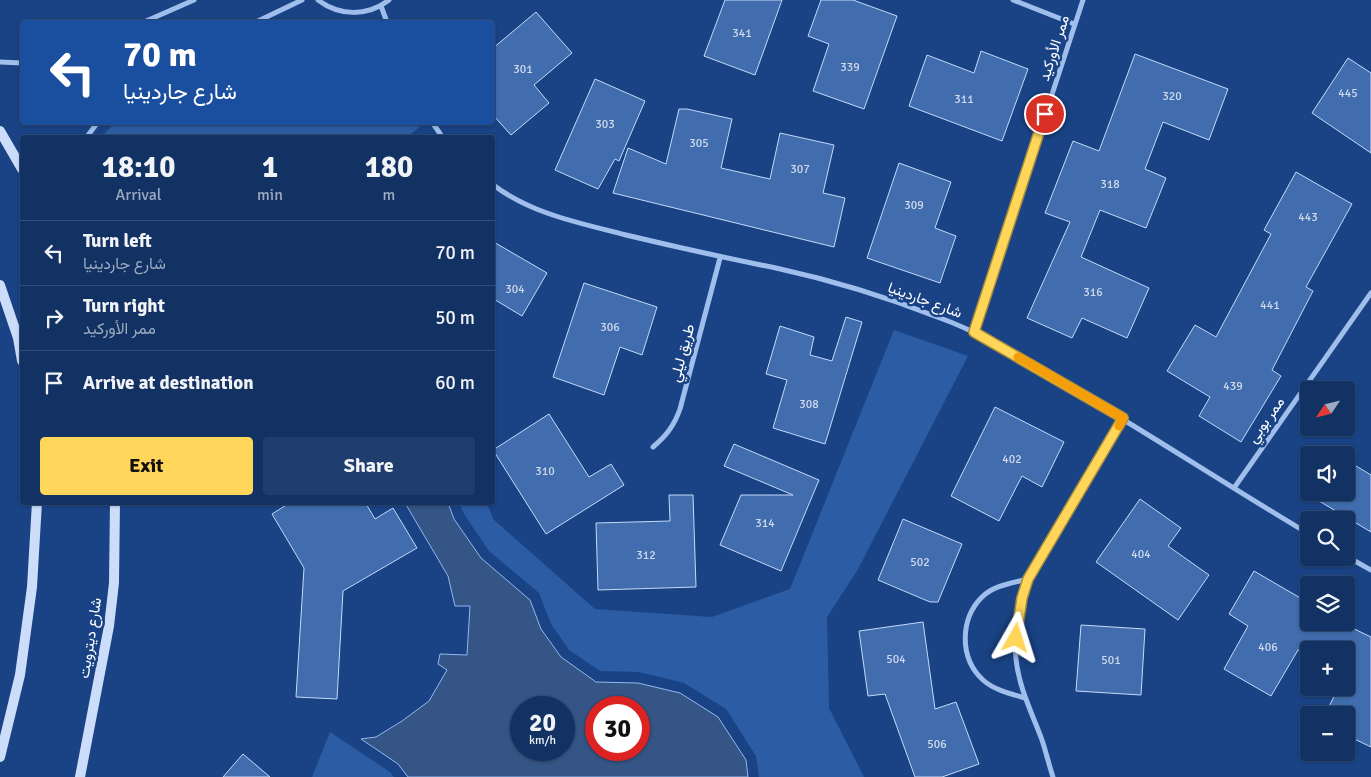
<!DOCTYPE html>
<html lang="en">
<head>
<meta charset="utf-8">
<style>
  :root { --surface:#133264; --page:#203e6d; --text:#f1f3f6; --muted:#9daabf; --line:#324d78; --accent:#ffd65a }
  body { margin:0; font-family:Signika,Vazirmatn,sans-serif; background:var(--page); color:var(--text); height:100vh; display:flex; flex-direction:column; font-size:19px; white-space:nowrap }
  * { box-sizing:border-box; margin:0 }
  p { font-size:16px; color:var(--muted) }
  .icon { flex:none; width:28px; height:28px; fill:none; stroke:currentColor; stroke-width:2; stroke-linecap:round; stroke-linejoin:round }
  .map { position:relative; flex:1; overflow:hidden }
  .panel { position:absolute; left:20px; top:135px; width:475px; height:370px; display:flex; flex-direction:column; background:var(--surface); border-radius:5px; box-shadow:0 1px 4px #0004,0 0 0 1px var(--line) }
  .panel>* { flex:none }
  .hud { position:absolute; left:20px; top:20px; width:475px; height:105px; border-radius:5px; box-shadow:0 1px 4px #0004,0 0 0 1px var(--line); background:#1a4fa0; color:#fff; overflow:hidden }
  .needle { width:32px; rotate:235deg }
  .buttons { position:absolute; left:1300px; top:381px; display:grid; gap:10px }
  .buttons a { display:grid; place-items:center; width:55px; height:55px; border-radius:5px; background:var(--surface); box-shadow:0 1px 4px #0004,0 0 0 1px var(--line); font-size:25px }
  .speed { position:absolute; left:510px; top:696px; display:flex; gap:10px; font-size:25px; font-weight:700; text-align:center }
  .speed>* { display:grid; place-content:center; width:65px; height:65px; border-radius:50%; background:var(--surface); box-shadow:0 1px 4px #0004,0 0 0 1px var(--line); line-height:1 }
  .speed small { font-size:12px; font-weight:400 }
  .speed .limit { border:8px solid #d22; background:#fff; color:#111 }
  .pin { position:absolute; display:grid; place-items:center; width:42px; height:42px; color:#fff; margin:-21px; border:2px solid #fff; border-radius:50%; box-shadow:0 1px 5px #0007 }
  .me { position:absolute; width:55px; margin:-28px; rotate:6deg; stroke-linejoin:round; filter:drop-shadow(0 0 4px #0008) }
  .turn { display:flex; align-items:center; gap:18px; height:105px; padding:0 20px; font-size:22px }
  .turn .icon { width:65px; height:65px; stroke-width:2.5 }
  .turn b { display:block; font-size:35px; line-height:42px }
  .eta { display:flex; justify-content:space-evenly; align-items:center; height:85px; text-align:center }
  .eta b { font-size:30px; font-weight:800; line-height:35px }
  .action { display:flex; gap:10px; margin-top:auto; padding:10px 20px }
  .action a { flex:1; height:58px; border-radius:5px; background:var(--accent); color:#111; font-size:20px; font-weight:800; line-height:58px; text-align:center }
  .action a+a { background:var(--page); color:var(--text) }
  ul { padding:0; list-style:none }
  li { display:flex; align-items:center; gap:15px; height:65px; padding:0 20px; border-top:1px solid var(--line) }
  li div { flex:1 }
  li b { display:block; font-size:19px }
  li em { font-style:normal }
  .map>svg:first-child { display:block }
  .green { fill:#2c5ca3 }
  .water { fill:#355586; stroke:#91b9ef; fill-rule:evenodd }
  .building { fill:#416dae; stroke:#c4daf9 }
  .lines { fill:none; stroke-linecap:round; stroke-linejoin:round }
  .street { stroke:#9fbeec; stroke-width:5 }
  .secondary { stroke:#cbddf9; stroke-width:10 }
  .route-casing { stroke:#a68b3a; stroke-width:12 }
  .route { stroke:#ffd65a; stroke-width:9 }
  .slow { stroke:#f59e0b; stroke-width:9 }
  .labels { text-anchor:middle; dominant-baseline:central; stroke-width:5; stroke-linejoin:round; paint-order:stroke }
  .number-label { font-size:12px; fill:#d0daeb }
  .street-label { font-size:15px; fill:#fff; stroke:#194385 }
</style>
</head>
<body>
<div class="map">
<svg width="1371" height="777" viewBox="0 0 1371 777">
  <rect width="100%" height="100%" fill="#194385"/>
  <path class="green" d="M 116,122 L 423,122 L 423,124 L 406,138 L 101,137 Z
    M 894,330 L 968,356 L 857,571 L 827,617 L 829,708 L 864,777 L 759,777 L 756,756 L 726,709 L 684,683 L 639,672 L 600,671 L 569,650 L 551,624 L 539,593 L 489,551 L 464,514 L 459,503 L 487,503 L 493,519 L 595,609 L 712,617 L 790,589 Z
    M 330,732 L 390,772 L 394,777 L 312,777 Z"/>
  <path class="water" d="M 405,503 L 448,503 L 454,519 L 481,558 L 530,600 L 541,629 L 561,657 L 596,682 L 638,683 L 680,693 L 718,717 L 746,760 L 748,777 L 408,777 L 398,764 L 361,739 L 376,737 L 402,721 L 429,701 L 447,670 L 438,664 L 440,654 L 467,655 L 470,606 L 455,606 L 448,576 ZM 521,708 L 564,708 L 564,750 L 521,750 ZM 596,708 L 639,708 L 639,750 L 596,750 Z"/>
  <path class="building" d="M 725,0 L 782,0 L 755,75 L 704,56 Z
    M 821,0 L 853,0 L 897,16 L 864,109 L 813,91 L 829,44 L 808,36 Z
    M 536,12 L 572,53 L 534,85 L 549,103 L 511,135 L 492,114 L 492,49 Z
    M 981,51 L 1028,69 L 1002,141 L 909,106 L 927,55 L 974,73 Z
    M 1135,54 L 1228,89 L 1209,140 L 1163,122 L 1145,169 L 1166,178 L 1146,228 L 1100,210 L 1081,257 L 1149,288 L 1127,338 L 1082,318 L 1072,338 L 1027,318 L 1070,222 L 1045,213 L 1073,141 L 1099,151 Z
    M 1348,58 L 1371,73 L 1371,153 L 1312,113 Z
    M 595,79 L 645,101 L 619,161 L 615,159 L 598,189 L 555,170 Z
    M 679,109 L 687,109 L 732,119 L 721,168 L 770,179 L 780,133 L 834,145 L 823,193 L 845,198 L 834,247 L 613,193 L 628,148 L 666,164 Z
    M 899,163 L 951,182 L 935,228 L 956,236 L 940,283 L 867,258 Z
    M 1296,172 L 1352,204 L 1306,287 L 1313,291 L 1272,370 L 1281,376 L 1241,442 L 1199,416 L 1210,397 L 1167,371 L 1195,325 L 1216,337 L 1271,234 L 1264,230 Z
    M 492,241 L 547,273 L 522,316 L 492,298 Z
    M 584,283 L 657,307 L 642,355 L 620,347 L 604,395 L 553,377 Z
    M 846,317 L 862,322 L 825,444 L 773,428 L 787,380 L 766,374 L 780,326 L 814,337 L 810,355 L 832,361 Z
    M 995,407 L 1064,442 L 1042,487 L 1022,476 L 999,521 L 951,496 Z
    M 549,414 L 589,477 L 611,464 L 624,485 L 546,534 L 493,450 Z
    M 734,444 L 819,480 L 781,571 L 720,545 L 741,495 L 793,495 L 724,466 Z
    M 1346,460 L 1371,475 L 1371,532 L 1304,492 L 1346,492 Z
    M 669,495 L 693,495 L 696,587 L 598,590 L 596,523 L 670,521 Z
    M 1140,499 L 1181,528 L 1168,546 L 1209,575 L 1178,620 L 1096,562 Z
    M 291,502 L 365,502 L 375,519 L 393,508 L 417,548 L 343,591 L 337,699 L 296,697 L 304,568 L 272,514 Z
    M 903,519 L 962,544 L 938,602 L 930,602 L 878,580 Z
    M 1254,571 L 1309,603 L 1309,622 L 1340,622 L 1371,637 L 1371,747 L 1346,735 L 1346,715 L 1325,715 L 1338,688 L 1346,688 L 1346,650 L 1298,650 L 1271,696 L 1224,669 L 1248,626 L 1229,614 Z
    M 923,622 L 935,709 L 956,702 L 979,764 L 942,777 L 915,777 L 885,694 L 868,696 L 859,631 Z
    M 1081,625 L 1145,629 L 1141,695 L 1076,691 Z
    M 243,754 L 270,777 L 223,777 Z"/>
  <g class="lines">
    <path class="street" d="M 318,0 C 339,16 367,17 389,0
      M 1013,0 L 1074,24
      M 381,6 L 387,22
      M 144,22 L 194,0
      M 256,22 L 302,0
      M 0,62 L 22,63
      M 432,122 L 443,138
      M 86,138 L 98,122
      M 492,184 C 531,214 580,223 626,235 C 676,247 726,258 776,268 C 831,280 887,297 940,318 C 982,333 1020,358 1059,381 C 1143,430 1225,484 1309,534
      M 974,332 L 1083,0
      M 653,447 C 666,436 674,426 680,409 L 720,258
      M 1234,488 L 1371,293
      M 1346,556 L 1371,570
      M 1025,698 C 1011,694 994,690 983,680 C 959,658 960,619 982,597 C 994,585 1013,583 1028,579
      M 1053,777 C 1049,765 1046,752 1042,740 C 1032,713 1019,688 1016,659 C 1013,631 1019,604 1028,579 L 1123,418"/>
    <path class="secondary" d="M 0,131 L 22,169
      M 0,285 L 18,338 L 22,361
      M 0,757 L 20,675 L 32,587 L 37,502
      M 80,777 L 109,626 L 114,583 L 115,502"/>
  </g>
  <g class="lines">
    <defs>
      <path id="route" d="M 1016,638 L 1022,598 L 1028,579 L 1123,418 L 974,332 L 1045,114"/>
    </defs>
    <use href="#route" class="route-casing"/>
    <use href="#route" class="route"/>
    <path class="slow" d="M 1018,357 L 1123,418 L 1119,426"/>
  </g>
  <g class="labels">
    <g class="number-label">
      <text x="742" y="33">341</text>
      <text x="850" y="67">339</text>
      <text x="523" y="69">301</text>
      <text x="1348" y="93">445</text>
      <text x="1172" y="96">320</text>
      <text x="964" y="99">311</text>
      <text x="605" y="124">303</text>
      <text x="699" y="143">305</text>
      <text x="800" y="169">307</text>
      <text x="1110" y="184">318</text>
      <text x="914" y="205">309</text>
      <text x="1308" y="217">443</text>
      <text x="515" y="289">304</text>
      <text x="1093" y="292">316</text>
      <text x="1270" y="305">441</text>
      <text x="610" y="327">306</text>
      <text x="1233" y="386">439</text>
      <text x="809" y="404">308</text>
      <text x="1012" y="459">402</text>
      <text x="545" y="471">310</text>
      <text x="765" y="523">314</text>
      <text x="1141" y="554">404</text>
      <text x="646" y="555">312</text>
      <text x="920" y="562">502</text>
      <text x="1268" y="647">406</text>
      <text x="896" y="659">504</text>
      <text x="1111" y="660">501</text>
      <text x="937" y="744">506</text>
    </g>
    <g class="street-label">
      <text transform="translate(1054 48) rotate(-72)">ممر الأوركيد</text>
      <text transform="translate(925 300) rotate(20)">شارع جاردينيا</text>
      <text transform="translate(682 353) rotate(-75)">طريق ليلي</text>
      <text transform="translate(1266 420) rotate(-55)">ممر بوبي</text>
      <text transform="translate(90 638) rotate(-81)">شارع ديترويت</text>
    </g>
  </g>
</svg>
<div class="buttons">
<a><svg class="needle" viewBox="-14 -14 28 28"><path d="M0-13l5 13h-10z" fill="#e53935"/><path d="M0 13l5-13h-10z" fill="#9daabf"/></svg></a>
<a><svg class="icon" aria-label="sound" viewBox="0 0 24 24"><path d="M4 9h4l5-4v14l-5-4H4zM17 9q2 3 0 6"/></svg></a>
<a><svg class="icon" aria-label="search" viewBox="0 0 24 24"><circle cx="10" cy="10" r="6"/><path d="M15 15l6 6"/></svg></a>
<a><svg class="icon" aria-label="layers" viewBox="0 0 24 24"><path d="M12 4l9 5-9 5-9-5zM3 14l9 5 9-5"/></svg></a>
<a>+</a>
<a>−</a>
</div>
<div class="speed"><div>20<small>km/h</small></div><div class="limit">30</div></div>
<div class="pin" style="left:1045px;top:114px;background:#d93025"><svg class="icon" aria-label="arrive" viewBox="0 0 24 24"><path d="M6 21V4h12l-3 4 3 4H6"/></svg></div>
<svg class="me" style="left:1016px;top:638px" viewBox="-20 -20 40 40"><path d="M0-17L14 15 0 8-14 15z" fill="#ffd65a" stroke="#fff" stroke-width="4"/></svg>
<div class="hud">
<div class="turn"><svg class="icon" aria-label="left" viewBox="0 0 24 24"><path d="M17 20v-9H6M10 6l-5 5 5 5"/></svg><div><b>70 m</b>شارع جاردينيا</div></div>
</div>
<section class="panel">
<div class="eta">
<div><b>18:10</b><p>Arrival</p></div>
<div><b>1</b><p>min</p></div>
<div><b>180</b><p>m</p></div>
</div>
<ul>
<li><svg class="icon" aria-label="left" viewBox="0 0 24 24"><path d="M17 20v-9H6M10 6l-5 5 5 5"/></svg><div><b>Turn left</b><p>شارع جاردينيا</p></div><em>70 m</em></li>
<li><svg class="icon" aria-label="right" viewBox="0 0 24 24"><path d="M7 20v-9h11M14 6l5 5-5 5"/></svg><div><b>Turn right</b><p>ممر الأوركيد</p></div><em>50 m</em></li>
<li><svg class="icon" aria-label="arrive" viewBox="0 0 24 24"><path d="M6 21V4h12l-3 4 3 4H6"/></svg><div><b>Arrive at destination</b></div><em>60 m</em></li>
</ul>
<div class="action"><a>Exit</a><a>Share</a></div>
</section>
</div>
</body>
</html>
